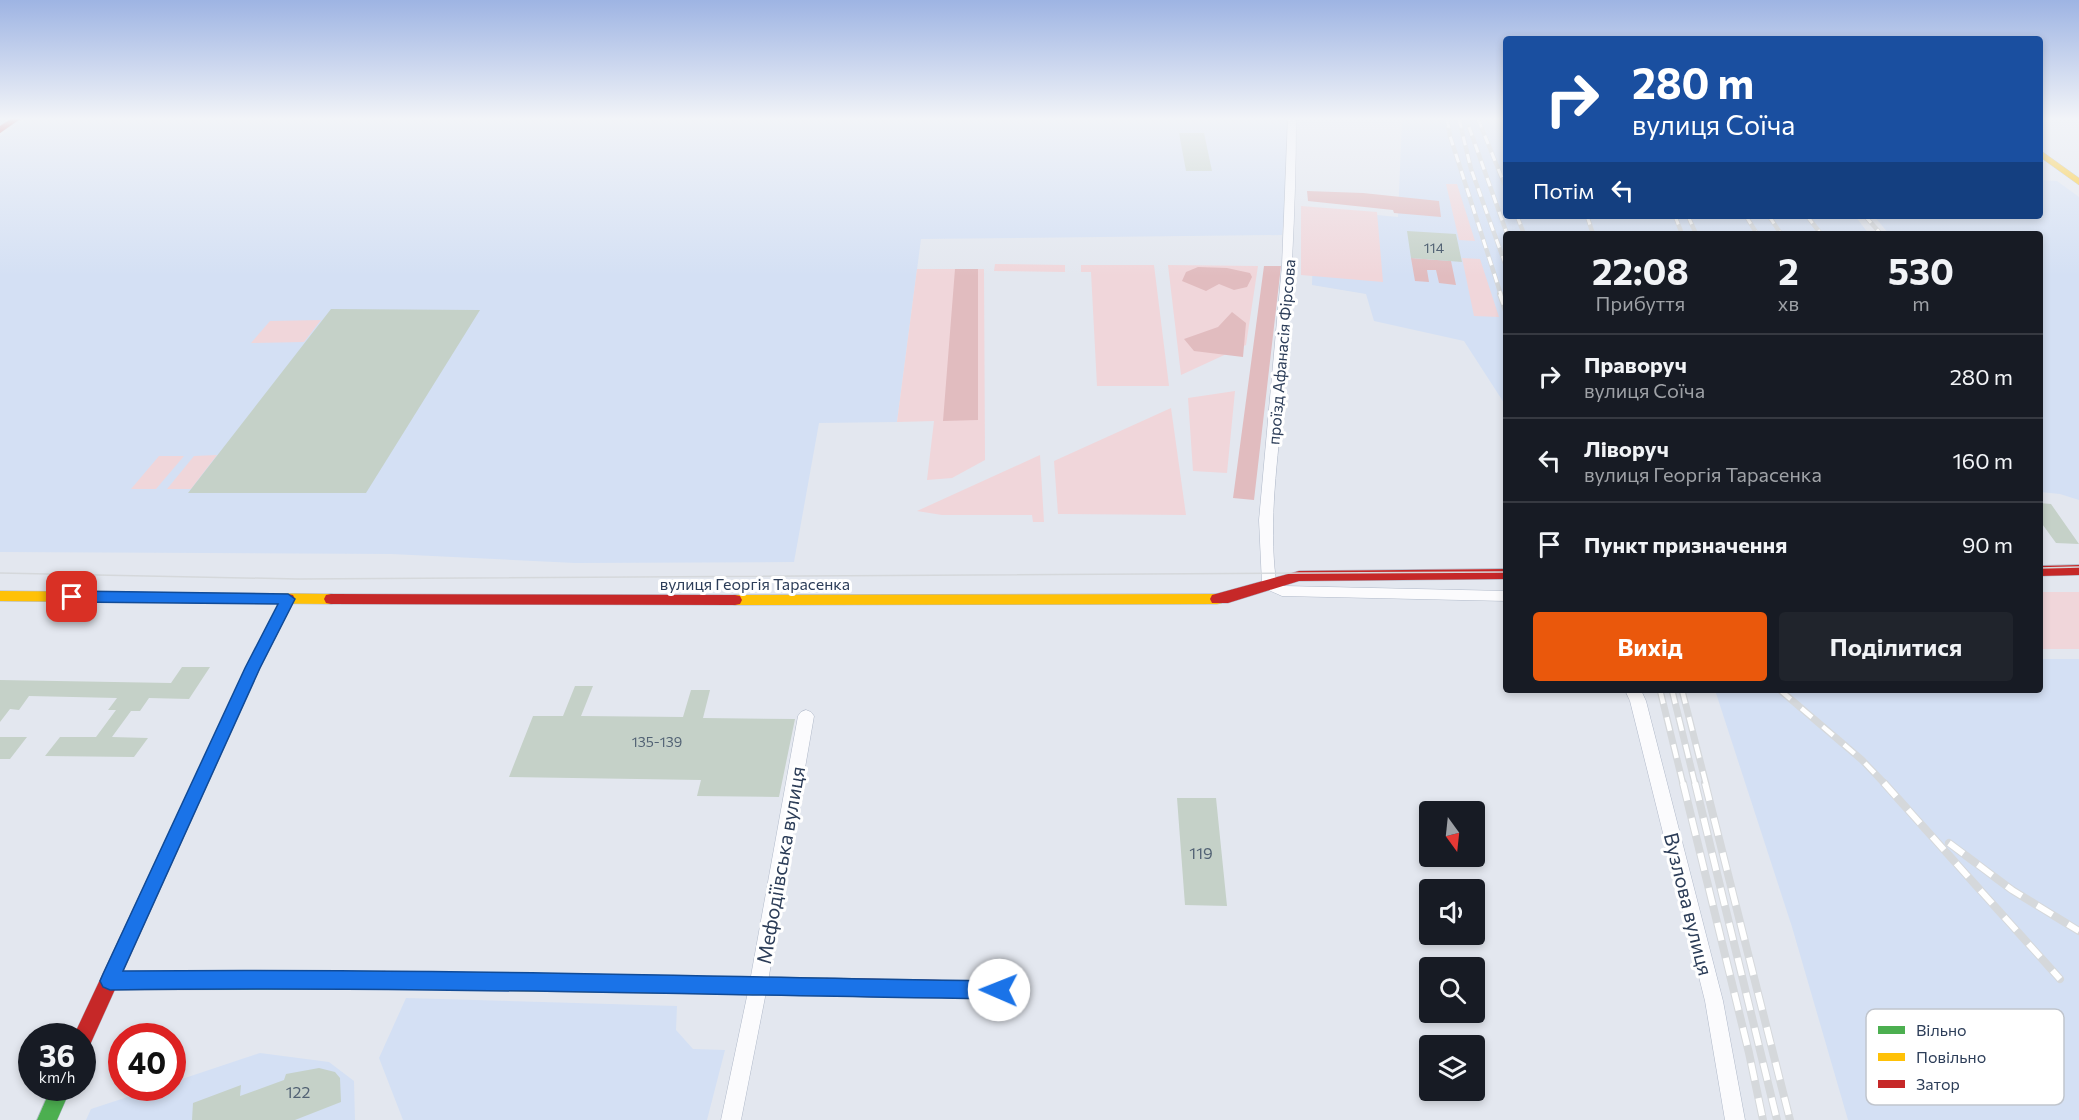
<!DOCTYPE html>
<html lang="uk">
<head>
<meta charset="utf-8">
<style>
  :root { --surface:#171b24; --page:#20242c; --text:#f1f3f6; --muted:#9ea1a6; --line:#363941; --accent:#ea580c }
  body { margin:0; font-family:Commissioner,sans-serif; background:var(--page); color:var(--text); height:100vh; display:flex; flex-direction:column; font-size:22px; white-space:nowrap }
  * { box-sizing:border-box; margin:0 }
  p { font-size:20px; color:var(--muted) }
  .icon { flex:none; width:33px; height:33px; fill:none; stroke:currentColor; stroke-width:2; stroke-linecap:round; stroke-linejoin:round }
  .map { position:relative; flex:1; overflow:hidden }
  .details { position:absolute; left:1503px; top:231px; width:540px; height:462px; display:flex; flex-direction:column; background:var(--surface); border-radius:6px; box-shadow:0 3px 9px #0003 }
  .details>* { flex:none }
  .top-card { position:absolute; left:1503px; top:36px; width:540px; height:183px; border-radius:6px; box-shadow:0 3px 9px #0003; background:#1a4fa0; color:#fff; overflow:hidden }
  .needle { width:39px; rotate:165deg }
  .controls { position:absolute; left:1419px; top:801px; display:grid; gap:12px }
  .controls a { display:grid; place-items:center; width:66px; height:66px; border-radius:6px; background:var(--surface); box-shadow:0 3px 9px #0003; font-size:30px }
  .speed { position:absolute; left:18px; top:1023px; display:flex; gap:12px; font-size:30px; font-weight:700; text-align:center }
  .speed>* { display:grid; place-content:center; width:78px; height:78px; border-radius:50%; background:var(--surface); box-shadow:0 3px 9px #0003; line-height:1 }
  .speed small { font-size:15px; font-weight:400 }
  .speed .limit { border:9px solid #d22; background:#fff; color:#111 }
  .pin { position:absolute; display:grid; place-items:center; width:51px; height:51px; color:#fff; margin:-26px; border-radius:12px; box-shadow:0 3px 9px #0006 }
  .me { position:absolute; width:66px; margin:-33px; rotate:271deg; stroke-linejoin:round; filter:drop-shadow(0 0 4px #0008) }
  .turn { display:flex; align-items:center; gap:21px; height:126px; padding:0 30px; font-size:27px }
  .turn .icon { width:78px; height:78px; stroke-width:2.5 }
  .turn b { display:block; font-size:42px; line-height:51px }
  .then { display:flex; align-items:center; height:57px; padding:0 30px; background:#0003; gap:12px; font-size:22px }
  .eta { display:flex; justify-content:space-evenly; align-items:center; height:102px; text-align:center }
  .eta b { font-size:36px; font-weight:700; line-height:42px }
  .action { display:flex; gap:12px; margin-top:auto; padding:12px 30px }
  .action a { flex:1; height:69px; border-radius:6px; background:var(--accent); color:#fff; font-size:24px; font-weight:700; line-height:69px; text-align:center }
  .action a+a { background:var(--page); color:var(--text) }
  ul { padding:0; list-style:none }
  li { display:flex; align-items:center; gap:18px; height:84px; padding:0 30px; border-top:2px solid var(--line) }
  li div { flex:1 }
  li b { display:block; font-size:22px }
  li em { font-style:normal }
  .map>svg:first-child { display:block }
  .built { fill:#d4e0f4 }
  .green { fill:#f0d6da }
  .forest { fill:#e1bcbf }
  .building { fill:#c5d1c8 }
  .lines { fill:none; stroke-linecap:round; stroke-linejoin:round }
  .street-casing { stroke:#b0b9c9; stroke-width:1 }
  .fast-casing { stroke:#b0b9c9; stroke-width:1 }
  .slow-casing { stroke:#b0b9c9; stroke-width:1 }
  .jam-casing { stroke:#b0b9c9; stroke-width:1 }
  .street { fill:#fbfbfd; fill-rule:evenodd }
  .fast { fill:#4caf50; fill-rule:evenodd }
  .slow { fill:#ffc107; fill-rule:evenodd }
  .jam { fill:#c62828; fill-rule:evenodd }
  .tram { stroke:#d5d8db; stroke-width:1.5 }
  .rail-far3-casing { stroke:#d5d8db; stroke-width:4.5 }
  .rail-far2-casing { stroke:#d5d8db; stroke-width:6 }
  .rail-far1-casing { stroke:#d5d8db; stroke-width:7 }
  .rail-casing { stroke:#d5d8db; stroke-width:8 }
  .rail-far3 { stroke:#fff; stroke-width:3; stroke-dasharray:9; stroke-linecap:butt }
  .rail-far2 { stroke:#fff; stroke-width:4; stroke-dasharray:11; stroke-linecap:butt }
  .rail-far1 { stroke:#fff; stroke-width:4.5; stroke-dasharray:14; stroke-linecap:butt }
  .rail { stroke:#fff; stroke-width:6; stroke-dasharray:18; stroke-linecap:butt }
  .route { fill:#1a73e8; stroke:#114b97; stroke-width:1.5 }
  .labels { text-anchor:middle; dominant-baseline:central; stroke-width:6; stroke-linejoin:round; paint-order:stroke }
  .number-label { font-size:14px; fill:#526274 }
  .street-label { font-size:16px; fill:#2c3d58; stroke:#fff }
  .near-number-label { font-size:16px; fill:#526274 }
  .near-street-label { font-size:20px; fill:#2c3d58; stroke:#fff }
  .key { fill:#fff; stroke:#c0c5cd; stroke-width:1.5 }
  .key-label { font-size:16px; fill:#2c3d58 }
</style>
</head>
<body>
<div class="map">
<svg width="2079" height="1120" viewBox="0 0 2079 1120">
  <rect width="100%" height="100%" fill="#e3e7ef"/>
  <path class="built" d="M 26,119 L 1293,119 L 1293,129 L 1282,235 L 921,239 L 897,422 L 819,423 L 794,562 L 575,563 L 391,554 L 0,552 L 0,136 Z
    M 1402,119 L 1506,119 L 1506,216 L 1855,216 L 1869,234 L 1506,234 L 1506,406 L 1464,341 L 1374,321 L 1366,294 L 1312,285 L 1314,209 L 1398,217 Z
    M 2040,180 L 2057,181 L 2079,197 L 2079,500 L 2060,494 L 2040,492 L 2040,234 L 1889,234 L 1874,216 L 2040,216 Z
    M 2040,659 L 2079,659 L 2079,1120 L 1848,1120 L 1792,927 L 1715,690 L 2040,690 Z
    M 406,998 L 677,1006 L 676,1030 L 693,1049 L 725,1050 L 707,1120 L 403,1120 L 379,1058 Z
    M 260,1053 L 329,1062 L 354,1081 L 355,1120 L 86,1120 L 91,1109 L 155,1088 L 172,1088 L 173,1082 Z"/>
  <path class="green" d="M 1446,184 L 1457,184 L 1475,241 L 1459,240 Z
    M 1301,206 L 1377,212 L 1383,282 L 1301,275 Z
    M 1462,258 L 1480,259 L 1499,317 L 1474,316 Z
    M 995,264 L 1065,265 L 1065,272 L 994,271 Z
    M 1081,265 L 1154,265 L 1169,386 L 1097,386 L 1091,272 L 1081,272 Z
    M 1168,265 L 1258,266 L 1246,345 L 1181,375 Z
    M 917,269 L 984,269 L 985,460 L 952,478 L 927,480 L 934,421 L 897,422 Z
    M 321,320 L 304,342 L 251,343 L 270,321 Z
    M 1235,391 L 1227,473 L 1193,471 L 1188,398 Z
    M 1171,408 L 1186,515 L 1058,514 L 1054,461 Z
    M 217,455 L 191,489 L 167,489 L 194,456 Z
    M 1040,455 L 1044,522 L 1033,522 L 1032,515 L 942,515 L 917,511 Z
    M 159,456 L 184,456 L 156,489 L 131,489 Z
    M 2040,592 L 2079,592 L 2079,649 L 2040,649 Z"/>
  <path class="forest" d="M 1307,191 L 1363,193 L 1439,201 L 1441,217 L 1394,213 L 1393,210 L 1308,201 Z
    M 1411,258 L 1451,261 L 1456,285 L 1439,283 L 1436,270 L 1427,270 L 1429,282 L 1415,281 Z
    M 1264,266 L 1281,266 L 1254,500 L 1233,498 Z
    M 1198,267 L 1227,268 L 1250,273 L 1252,277 L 1247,287 L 1234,290 L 1219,284 L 1206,291 L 1182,281 L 1186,272 Z
    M 955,269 L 978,269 L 978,420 L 943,421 Z
    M 1232,312 L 1246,323 L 1243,357 L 1194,351 L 1184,339 L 1218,327 Z"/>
  <path class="building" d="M 1179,133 L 1204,133 L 1212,171 L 1186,171 Z
    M 1407,231 L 1456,234 L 1462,262 L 1411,258 Z
    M 331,309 L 480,310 L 366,493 L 188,493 Z
    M 2040,503 L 2051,504 L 2079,544 L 2056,543 L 2040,521 Z
    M 182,667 L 210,667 L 189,699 L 149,698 L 140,711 L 131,711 L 112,737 L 148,738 L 134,757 L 45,756 L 60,737 L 96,737 L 116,710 L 108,710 L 117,698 L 29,696 L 19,710 L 10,709 L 0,722 L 0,680 L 171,683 Z
    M 575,686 L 593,686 L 581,716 L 683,717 L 691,690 L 710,690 L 703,718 L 795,719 L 779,797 L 697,796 L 701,780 L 509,777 L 533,716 L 563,716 Z
    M 0,737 L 27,737 L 10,759 L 0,759 Z
    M 1177,798 L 1216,798 L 1227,906 L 1185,905 Z
    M 319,1068 L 335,1072 L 340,1078 L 341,1102 L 295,1120 L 192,1120 L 193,1103 L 241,1085 L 240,1096 L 284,1080 L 286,1074 Z"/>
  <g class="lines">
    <defs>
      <path id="street" d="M 1288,119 L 1296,119 C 1296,212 1290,305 1283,398 C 1278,460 1268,520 1276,581 L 1284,586 L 1506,591 L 1506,601 L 1282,596 L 1264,588 L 1262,584 L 1259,520 L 1282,265 Z
        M 1625,690 L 1641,690 L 1646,701 L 1723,1001 L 1745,1120 L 1725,1120 L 1705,1001 L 1630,701 Z
        M 806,710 L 811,712 L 814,716 L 767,987 L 741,1120 L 721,1120 L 749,987 L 798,716 L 801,712 Z"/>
      <path id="fast" d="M 385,971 L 391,974 L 394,980 L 391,986 L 385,989 L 109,990 L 103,987 L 100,981 L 103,975 L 109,972 Z
        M 51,1088 L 71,1088 L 57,1120 L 37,1120 Z"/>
      <path id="slow" d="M 2040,150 L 2079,178 L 2079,185 L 2040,157 Z
        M 0,591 L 331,594 L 336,595 L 338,599 L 336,603 L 331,604 L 0,601 Z
        M 1217,594 L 1222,595 L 1224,599 L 1222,603 L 1217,604 L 735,605 L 730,604 L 728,600 L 730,596 L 735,595 Z
        M 385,971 L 827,978 L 834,981 L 836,987 L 834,993 L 827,996 L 385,989 L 379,986 L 376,980 L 379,974 Z"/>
      <path id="jam" d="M 11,119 L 20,119 L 0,133 L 0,126 Z
        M 2079,565 L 2079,575 L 2040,576 L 2040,566 Z
        M 1506,569 L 1506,579 L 1299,581 L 1228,603 L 1212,603 L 1210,599 L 1212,595 L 1299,571 Z
        M 288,594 L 293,595 L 295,599 L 260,668 L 89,1047 L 82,1049 L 82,1036 L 74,1036 L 75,1033 L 246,668 L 283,595 Z
        M 331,594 L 735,595 L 740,596 L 742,600 L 740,604 L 735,605 L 331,604 L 326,603 L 324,599 L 326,595 Z
        M 827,978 L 999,981 L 1006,984 L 1008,990 L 1006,996 L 999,999 L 827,996 L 820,993 L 818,987 L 820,981 Z"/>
    </defs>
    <use href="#street" class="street-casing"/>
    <use href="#fast" class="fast-casing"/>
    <use href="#slow" class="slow-casing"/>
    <use href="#jam" class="jam-casing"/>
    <use href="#street" class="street"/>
    <use href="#fast" class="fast"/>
    <use href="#slow" class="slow"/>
    <use href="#jam" class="jam"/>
    <path class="tram" d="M 0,123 L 7,119
      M 2040,568 L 2079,567
      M 0,573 L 298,579 L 1506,572"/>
    <defs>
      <path id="rail-far3" d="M 1447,119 L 1450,136 L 1501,295
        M 1459,119 L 1471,169 L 1506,266
        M 1478,119 L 1506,188
        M 1469,127 L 1507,234
        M 1517,216 L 1524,234
        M 1587,216 L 1593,234
        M 1675,216 L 1682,234
        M 1688,216 L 1696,234
        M 1746,216 L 1757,234
        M 1769,216 L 1781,234
        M 1807,216 L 1821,234
        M 1865,216 L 1881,234"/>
      <path id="rail-far2" d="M 1500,294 L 1506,311"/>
      <path id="rail-far1" d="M 1660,690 L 1683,784
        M 1672,690 L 1695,784
        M 1682,690 L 1706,784
        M 1780,690 L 1862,760 L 1885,784"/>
      <path id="rail" d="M 1683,783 L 1749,1053 L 1763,1120
        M 1695,783 L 1777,1120
        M 1705,783 L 1790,1120
        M 1884,783 L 2060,979
        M 1949,843 L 2012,890 L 2079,931"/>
    </defs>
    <use href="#rail-far3" class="rail-far3-casing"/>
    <use href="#rail-far2" class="rail-far2-casing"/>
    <use href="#rail-far1" class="rail-far1-casing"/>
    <use href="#rail" class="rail-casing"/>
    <use href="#rail-far3" class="rail-far3"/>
    <use href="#rail-far2" class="rail-far2"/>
    <use href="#rail-far1" class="rail-far1"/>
    <use href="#rail" class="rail"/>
  </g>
  <linearGradient id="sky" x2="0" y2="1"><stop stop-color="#9eb4e3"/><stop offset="0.43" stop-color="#f2f4f8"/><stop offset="1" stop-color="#f2f4f8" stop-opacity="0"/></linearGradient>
  <rect width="2079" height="276" fill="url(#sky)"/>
  <path class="route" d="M 72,591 L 288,594 L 295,599 L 260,668 L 123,971 C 415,968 707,977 999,981 L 1006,983 L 1009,990 L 1006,996 L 999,999 C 703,995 406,986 110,990 L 103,987 L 100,981 L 103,974 L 245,668 L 278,604 L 72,602 L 65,597 Z"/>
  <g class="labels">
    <g class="number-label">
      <text x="1434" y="247">114</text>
      <text x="657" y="741">135-139</text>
    </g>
    <g class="street-label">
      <text transform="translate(1281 352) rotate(-85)">проїзд Афанасія Фірсова</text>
      <text x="755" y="583">вулиця Георгія Тарасенка</text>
    </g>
    <g class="near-number-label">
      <text x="1201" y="852">119</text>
      <text x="298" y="1091">122</text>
    </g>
    <g class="near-street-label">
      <text transform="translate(780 865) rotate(-80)">Мефодіївська вулиця</text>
      <text transform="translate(1689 904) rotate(76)">Вузлова вулиця</text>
    </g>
  </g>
  <rect x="1866" y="1009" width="198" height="96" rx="9" class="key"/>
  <rect x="1878" y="1026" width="27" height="8" fill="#4caf50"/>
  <rect x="1878" y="1053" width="27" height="8" fill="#ffc107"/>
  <rect x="1878" y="1080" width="27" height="8" fill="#c62828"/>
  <g class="key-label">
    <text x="1916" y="1036">Вільно</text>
    <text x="1916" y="1063">Повільно</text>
    <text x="1916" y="1090">Затор</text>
  </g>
</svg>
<div class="controls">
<a><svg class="needle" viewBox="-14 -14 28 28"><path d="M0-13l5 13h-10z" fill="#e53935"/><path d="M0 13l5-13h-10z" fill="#9ea1a6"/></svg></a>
<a><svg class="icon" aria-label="sound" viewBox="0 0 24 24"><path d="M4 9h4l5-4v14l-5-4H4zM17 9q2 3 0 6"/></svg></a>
<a><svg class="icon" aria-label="search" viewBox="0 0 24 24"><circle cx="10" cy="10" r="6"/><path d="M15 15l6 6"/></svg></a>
<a><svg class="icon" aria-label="layers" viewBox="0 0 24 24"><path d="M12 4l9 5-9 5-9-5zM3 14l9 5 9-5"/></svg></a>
</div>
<div class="speed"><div>36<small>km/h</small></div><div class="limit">40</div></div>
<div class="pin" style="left:72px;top:597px;background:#d93025"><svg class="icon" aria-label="arrive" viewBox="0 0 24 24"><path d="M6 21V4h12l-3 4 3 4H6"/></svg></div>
<svg class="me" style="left:999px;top:990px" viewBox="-20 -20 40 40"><circle r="19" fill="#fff"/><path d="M0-13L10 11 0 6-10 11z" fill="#1a73e8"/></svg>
<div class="top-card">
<div class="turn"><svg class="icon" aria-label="right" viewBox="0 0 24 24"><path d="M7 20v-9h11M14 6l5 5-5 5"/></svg><div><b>280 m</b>вулиця Соїча</div></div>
<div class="then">Потім<svg class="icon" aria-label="left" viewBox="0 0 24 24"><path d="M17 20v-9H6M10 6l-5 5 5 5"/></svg></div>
</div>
<section class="details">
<div class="eta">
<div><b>22:08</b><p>Прибуття</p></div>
<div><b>2</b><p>хв</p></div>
<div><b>530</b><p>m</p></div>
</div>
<ul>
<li><svg class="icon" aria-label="right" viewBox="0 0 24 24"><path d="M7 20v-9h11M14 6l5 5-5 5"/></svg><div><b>Праворуч</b><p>вулиця Соїча</p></div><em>280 m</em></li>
<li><svg class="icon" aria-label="left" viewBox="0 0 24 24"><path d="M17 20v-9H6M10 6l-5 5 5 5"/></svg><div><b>Ліворуч</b><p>вулиця Георгія Тарасенка</p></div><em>160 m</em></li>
<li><svg class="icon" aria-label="arrive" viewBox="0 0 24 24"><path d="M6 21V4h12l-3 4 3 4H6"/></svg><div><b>Пункт призначення</b></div><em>90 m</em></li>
</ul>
<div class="action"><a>Вихід</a><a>Поділитися</a></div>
</section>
</div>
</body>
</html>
